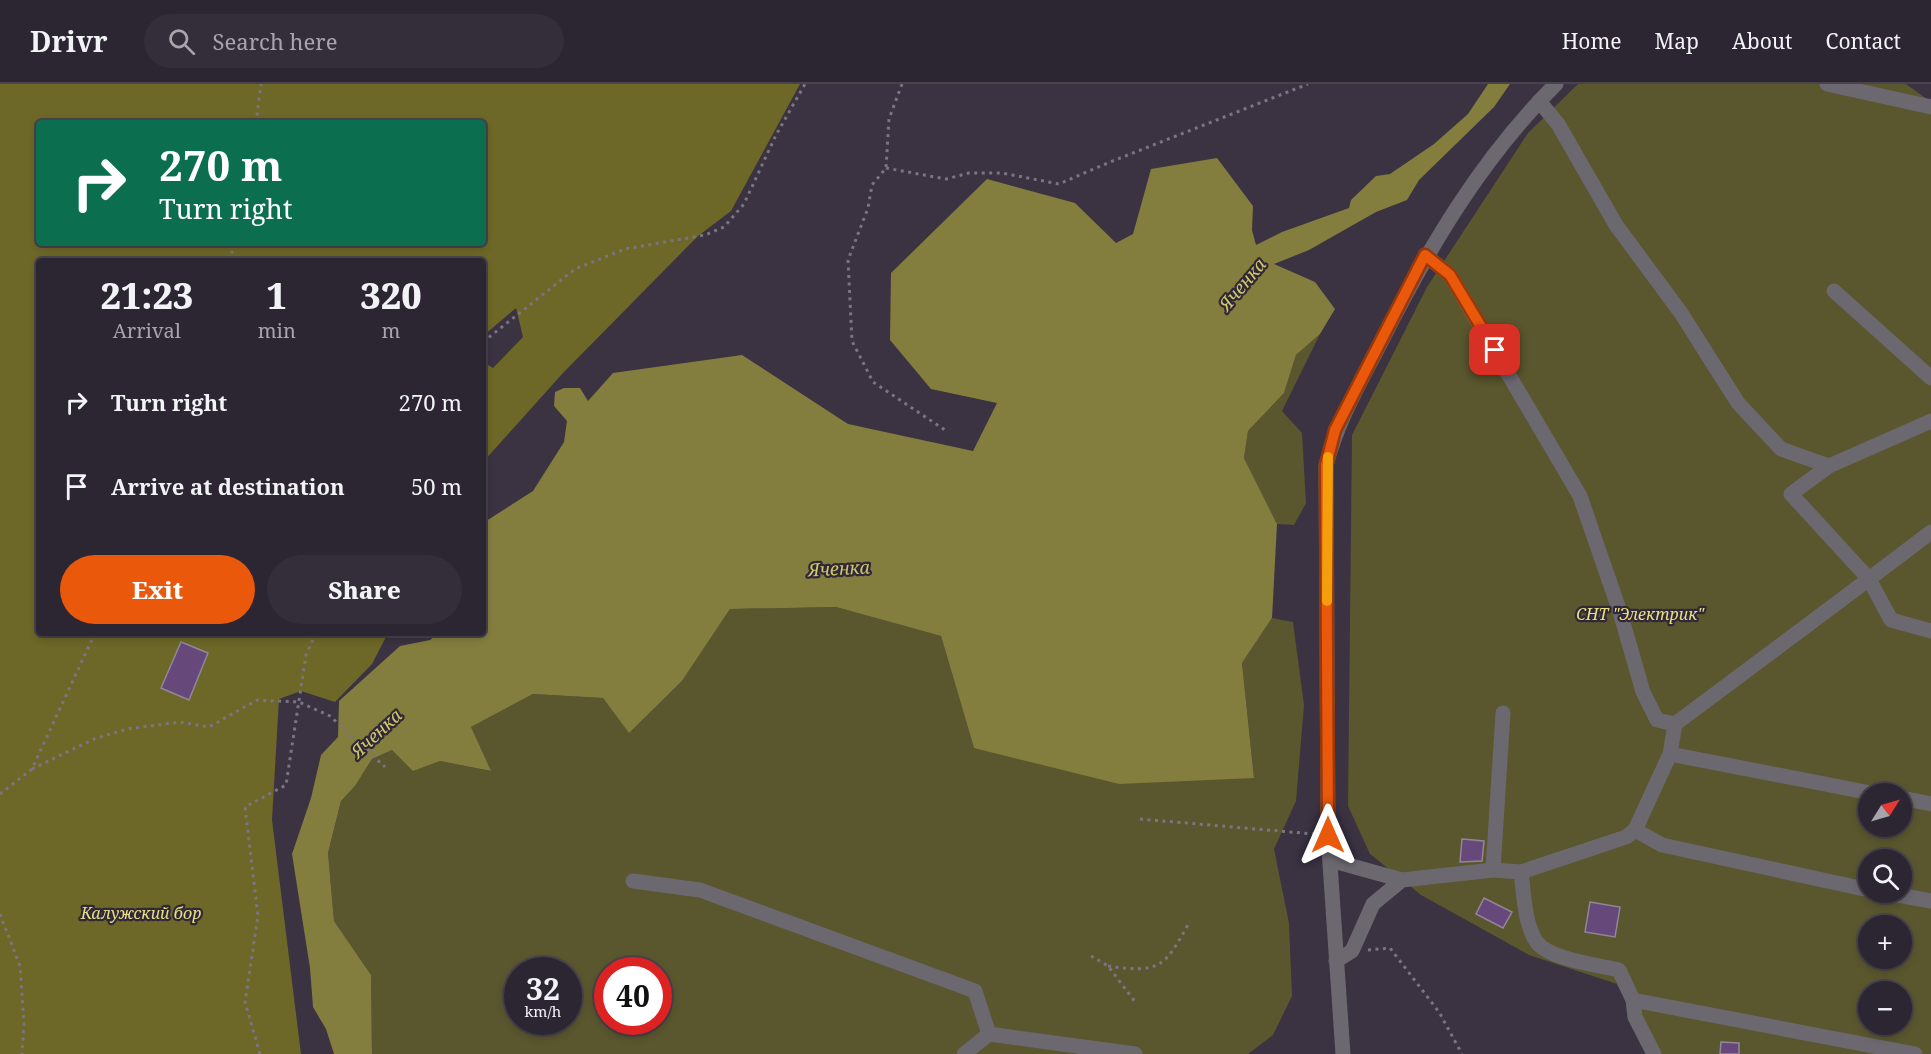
<!DOCTYPE html>
<html lang="en">
<head>
<meta charset="utf-8">
<style>
  :root { --surface:#2c2632; --page:#342e3a; --text:#f1f3f6; --muted:#a6a5ac; --line:#48434d; --accent:#ea580c }
  body { margin:0; font-family:"Noto Serif",serif; background:var(--page); color:var(--text); height:100vh; display:flex; flex-direction:column; font-size:22px; white-space:nowrap }
  * { box-sizing:border-box; margin:0 }
  p { font-size:20px; color:var(--muted) }
  .icon { flex:none; width:33px; height:33px; fill:none; stroke:currentColor; stroke-width:2; stroke-linecap:round; stroke-linejoin:round }
  .map { position:relative; flex:1; overflow:hidden }
  .sheet { position:absolute; left:36px; top:174px; width:450px; height:378px; display:flex; flex-direction:column; background:var(--surface); border-radius:6px; box-shadow:0 3px 9px #0003,0 0 0 2px var(--line) }
  .sheet>* { flex:none }
  .guide { position:absolute; left:36px; top:36px; width:450px; height:126px; border-radius:6px; box-shadow:0 3px 9px #0003,0 0 0 2px var(--line); background:#0b6e4f; color:#fff; overflow:hidden }
  .needle { width:39px; rotate:53deg }
  .controls { position:absolute; left:1858px; top:699px; display:grid; gap:12px }
  .controls a { display:grid; place-items:center; width:54px; height:54px; border-radius:50%; background:var(--surface); box-shadow:0 3px 9px #0003,0 0 0 2px var(--line); font-size:30px }
  .speed { position:absolute; left:504px; top:873px; display:flex; gap:12px; font-size:30px; font-weight:700; text-align:center }
  .speed>* { display:grid; place-content:center; width:78px; height:78px; border-radius:50%; background:var(--surface); box-shadow:0 3px 9px #0003,0 0 0 2px var(--line); line-height:1 }
  .speed small { font-size:15px; font-weight:400 }
  .speed .limit { border:9px solid #d22; background:#fff; color:#111 }
  .pin { position:absolute; display:grid; place-items:center; width:51px; height:51px; color:#fff; margin:-26px; border-radius:12px; box-shadow:0 3px 9px #0006 }
  .me { position:absolute; width:66px; margin:-33px; rotate:0deg; stroke-linejoin:round; filter:drop-shadow(0 0 4px #0008) }
  .turn { display:flex; align-items:center; gap:21px; height:126px; padding:0 24px; font-size:27px }
  .turn .icon { width:78px; height:78px; stroke-width:2.5 }
  .turn b { display:block; font-size:42px; line-height:51px }
  .eta { display:flex; justify-content:space-evenly; align-items:center; height:102px; text-align:center }
  .eta b { font-size:36px; font-weight:800; line-height:42px }
  .primary-button { display:flex; gap:12px; margin-top:auto; padding:12px 24px }
  .primary-button a { flex:1; height:69px; border-radius:36px; background:var(--accent); color:#fff; font-size:24px; font-weight:800; line-height:69px; text-align:center }
  .primary-button a+a { background:var(--page); color:var(--text) }
  ul { padding:0; list-style:none }
  li { display:flex; align-items:center; gap:18px; height:84px; padding:0 24px }
  li div { flex:1 }
  li b { display:block; font-size:22px }
  li em { font-style:normal }
  header { display:flex; align-items:center; gap:36px; box-sizing:border-box; height:84px; padding:0 30px; background:var(--surface); border-bottom:2px solid var(--line) }
  header strong { font-size:28px }
  nav { display:flex; gap:33px; margin-inline-start:auto; font-size:21px }
  .search { width:420px; height:54px; background:var(--page); display:flex; align-items:center; gap:15px; box-sizing:border-box; padding:0 21px; border-radius:33px; color:var(--muted); font-size:22px }
  .map>svg:first-child { display:block }
  .green { fill:#5a562e; fill-rule:evenodd }
  .forest { fill:#6d6827; fill-rule:evenodd }
  .water { fill:#837e3e }
  .building { fill:#66487a; stroke:#92879a; stroke-width:1.5 }
  .lines { fill:none; stroke-linecap:round; stroke-linejoin:round }
  .path { stroke:#7b7482; stroke-width:3; stroke-dasharray:3 4.5; stroke-linecap:butt }
  .minor { stroke:#6c6870; stroke-width:15 }
  .route-casing { stroke:#983908; stroke-width:15 }
  .route { stroke:#ea580c; stroke-width:10 }
  .slow { stroke:#f59e0b; stroke-width:10 }
  .labels { text-anchor:middle; dominant-baseline:central; stroke-width:4.5; stroke-linejoin:round; paint-order:stroke }
  .park-label { font-size:16px; font-style:italic; fill:#e8e083; stroke:#312837 }
  .water-label { font-size:18px; font-style:italic; fill:#cfc76b; stroke:#312837 }
</style>
</head>
<body>
<header>
<strong>Drivr</strong>
<div class="search"><svg class="icon" aria-label="search" viewBox="0 0 24 24"><circle cx="10" cy="10" r="6"/><path d="M15 15l6 6"/></svg>Search here</div>
<nav><a>Home</a><a>Map</a><a>About</a><a>Contact</a></nav>
</header>
<div class="map">
<svg width="1931" height="970" viewBox="0 0 1931 970">
  <rect width="100%" height="100%" fill="#3b3242"/>
  <path class="green" d="M 1578,0 L 1906,0 L 1931,18 L 1931,970 L 1655,970 L 1617,900 L 1529,871 L 1421,811 L 1370,770 L 1348,722 L 1352,351 L 1427,203 L 1528,49 ZM 1869,710 L 1902,710 L 1902,742 L 1869,742 ZM 1869,776 L 1902,776 L 1902,808 L 1869,808 ZM 1869,842 L 1902,842 L 1902,874 L 1869,874 ZM 1869,908 L 1902,908 L 1902,940 L 1869,940 Z
    M 1320,250 L 1282,327 L 1302,349 L 1306,419 L 1294,441 L 1277,440 L 1244,374 L 1248,347 L 1284,309 L 1296,271 Z
    M 836,523 L 941,552 L 974,664 L 1254,694 L 1242,579 L 1272,534 L 1293,538 L 1304,621 L 1296,717 L 1274,765 L 1289,839 L 1292,912 L 1273,951 L 1248,970 L 372,970 L 371,891 L 334,837 L 328,769 L 341,717 L 355,702 L 372,675 L 392,666 L 413,686 L 440,677 L 490,687 L 471,643 L 533,610 L 603,614 L 629,648 L 682,597 L 730,525 ZM 518,886 L 568,886 L 568,938 L 518,938 ZM 608,886 L 658,886 L 658,938 L 608,938 Z"/>
  <path class="forest" d="M 0,0 L 800,0 L 731,127 L 698,152 L 563,289 L 483,378 L 483,278 L 493,284 L 523,253 L 516,224 L 483,252 L 483,177 L 39,177 L 39,549 L 388,549 L 372,580 L 335,618 L 301,607 L 279,615 L 272,736 L 301,970 L 0,970 ZM 39,39 L 483,39 L 483,159 L 39,159 Z"/>
  <path class="water" d="M 1488,0 L 1510,0 L 1494,23 L 1419,96 L 1407,116 L 1376,128 L 1309,166 L 1274,180 L 1315,198 L 1335,225 L 1320,250 L 1296,271 L 1284,309 L 1248,347 L 1244,374 L 1277,440 L 1272,534 L 1242,579 L 1254,694 L 1119,700 L 974,664 L 941,552 L 836,523 L 730,525 L 682,597 L 629,649 L 603,614 L 533,610 L 471,643 L 491,687 L 440,677 L 413,687 L 392,666 L 372,675 L 355,702 L 341,717 L 328,769 L 334,837 L 371,891 L 372,970 L 334,970 L 326,945 L 313,923 L 310,884 L 292,770 L 311,714 L 321,671 L 338,653 L 339,617 L 400,562 L 430,556 L 439,549 L 483,549 L 483,439 L 533,407 L 564,358 L 567,337 L 554,322 L 555,308 L 564,304 L 580,304 L 588,317 L 613,289 L 742,271 L 848,340 L 973,367 L 997,319 L 931,305 L 890,256 L 891,189 L 987,95 L 1075,119 L 1116,159 L 1133,150 L 1151,85 L 1217,74 L 1253,122 L 1252,146 L 1256,161 L 1282,148 L 1349,124 L 1351,116 L 1376,92 L 1390,90 L 1434,60 L 1468,30 Z"/>
  <path class="building" d="M 181,558 L 208,569 L 189,616 L 161,604 Z
    M 1462,755 L 1484,757 L 1482,777 L 1460,778 Z
    M 1484,814 L 1512,828 L 1503,844 L 1476,830 Z
    M 1590,818 L 1620,823 L 1615,853 L 1585,848 Z
    M 1721,958 L 1739,959 L 1739,970 L 1720,970 Z"/>
  <g class="lines">
    <path class="path" d="M 902,0 L 889,35 L 886,84 L 872,101 L 868,124 L 848,176 L 852,257 L 873,298 L 945,346
      M 256,39 L 261,0
      M 886,84 L 946,95 L 969,89 L 1002,89 L 1059,100 L 1110,78 L 1308,0
      M 230,177 L 234,159
      M 483,258 L 575,185 L 625,165 L 705,151 L 724,143 L 744,120 L 776,51 L 805,0
      M 32,685 L 94,655 L 127,645 L 180,638 L 209,643 L 257,616 L 299,618 L 330,632 L 385,683
      M 0,710 L 32,685 L 95,549
      M 1140,735 L 1314,750
      M 0,830 L 20,882 L 24,940 L 22,970
      M 1368,866 L 1390,864 L 1439,928 L 1462,970
      M 1091,872 L 1108,882 L 1136,919
      M 1108,882 C 1162,890 1165,882 1190,837
      M 260,970 L 245,918 L 258,832 L 245,723 L 286,701 L 306,571 L 316,549"/>
    <path class="minor" d="M 1827,0 L 1931,23
      M 1539,17 L 1558,40 L 1616,141 L 1681,229 L 1738,319 L 1781,365 L 1829,382 L 1931,337
      M 1425,171 L 1450,191 L 1580,412 L 1620,528 L 1643,608 L 1657,636 L 1675,640 L 1869,495 L 1891,536 L 1931,547
      M 1834,207 L 1931,294
      M 1829,382 L 1791,410 L 1869,495 L 1931,448
      M 1503,629 L 1493,786 L 1521,788 L 1626,753 L 1635,746 L 1670,670 L 1675,640
      M 1670,670 L 1876,710
      M 1902,714 L 1931,720
      M 1635,746 L 1662,761 L 1869,806
      M 1330,776 L 1402,796 L 1493,786
      M 1521,788 C 1524,810 1524,838 1536,857 C 1547,875 1598,881 1619,886 L 1633,916 L 1915,970
      M 633,797 L 700,806 L 975,907 L 989,950 L 1135,970
      M 1882,808 L 1931,817
      M 1336,877 L 1352,867 L 1373,820 L 1402,796
      M 1633,916 L 1635,933 L 1654,970
      M 964,970 L 989,950
      M 1343,970 L 1328,751 L 1326,381 C 1338,336 1359,301 1380,260 C 1428,165 1480,76 1556,0"/>
  </g>
  <g class="lines">
    <defs>
      <path id="route" d="M 1328,751 L 1326,381 L 1335,346 L 1425,171 L 1450,191 L 1495,266"/>
    </defs>
    <use href="#route" class="route-casing"/>
    <use href="#route" class="route"/>
    <path class="slow" d="M 1327,517 L 1328,373"/>
  </g>
  <g class="labels">
    <g class="park-label">
      <text x="1640" y="530">СНТ "Электрик"</text>
      <text x="141" y="829">Калужский бор</text>
    </g>
    <g class="water-label">
      <text transform="translate(1242 200) rotate(-50)">Яченка</text>
      <text transform="translate(839 484) rotate(-3)">Яченка</text>
      <text transform="translate(376 649) rotate(-43)">Яченка</text>
    </g>
  </g>
</svg>
<div class="controls">
<a><svg class="needle" viewBox="-14 -14 28 28"><path d="M0-13l5 13h-10z" fill="#e53935"/><path d="M0 13l5-13h-10z" fill="#a6a5ac"/></svg></a>
<a><svg class="icon" aria-label="search" viewBox="0 0 24 24"><circle cx="10" cy="10" r="6"/><path d="M15 15l6 6"/></svg></a>
<a>+</a>
<a>−</a>
</div>
<div class="speed"><div>32<small>km/h</small></div><div class="limit">40</div></div>
<div class="pin" style="left:1495px;top:266px;background:#d93025"><svg class="icon" aria-label="arrive" viewBox="0 0 24 24"><path d="M6 21V4h12l-3 4 3 4H6"/></svg></div>
<svg class="me" style="left:1328px;top:751px" viewBox="-20 -20 40 40"><path d="M0-17L14 15 0 8-14 15z" fill="#ea580c" stroke="#fff" stroke-width="4"/></svg>
<div class="guide">
<div class="turn"><svg class="icon" aria-label="right" viewBox="0 0 24 24"><path d="M7 20v-9h11M14 6l5 5-5 5"/></svg><div><b>270 m</b>Turn right</div></div>
</div>
<section class="sheet">
<div class="eta">
<div><b>21:23</b><p>Arrival</p></div>
<div><b>1</b><p>min</p></div>
<div><b>320</b><p>m</p></div>
</div>
<ul>
<li><svg class="icon" aria-label="right" viewBox="0 0 24 24"><path d="M7 20v-9h11M14 6l5 5-5 5"/></svg><div><b>Turn right</b></div><em>270 m</em></li>
<li><svg class="icon" aria-label="arrive" viewBox="0 0 24 24"><path d="M6 21V4h12l-3 4 3 4H6"/></svg><div><b>Arrive at destination</b></div><em>50 m</em></li>
</ul>
<div class="primary-button"><a>Exit</a><a>Share</a></div>
</section>
</div>
</body>
</html>
